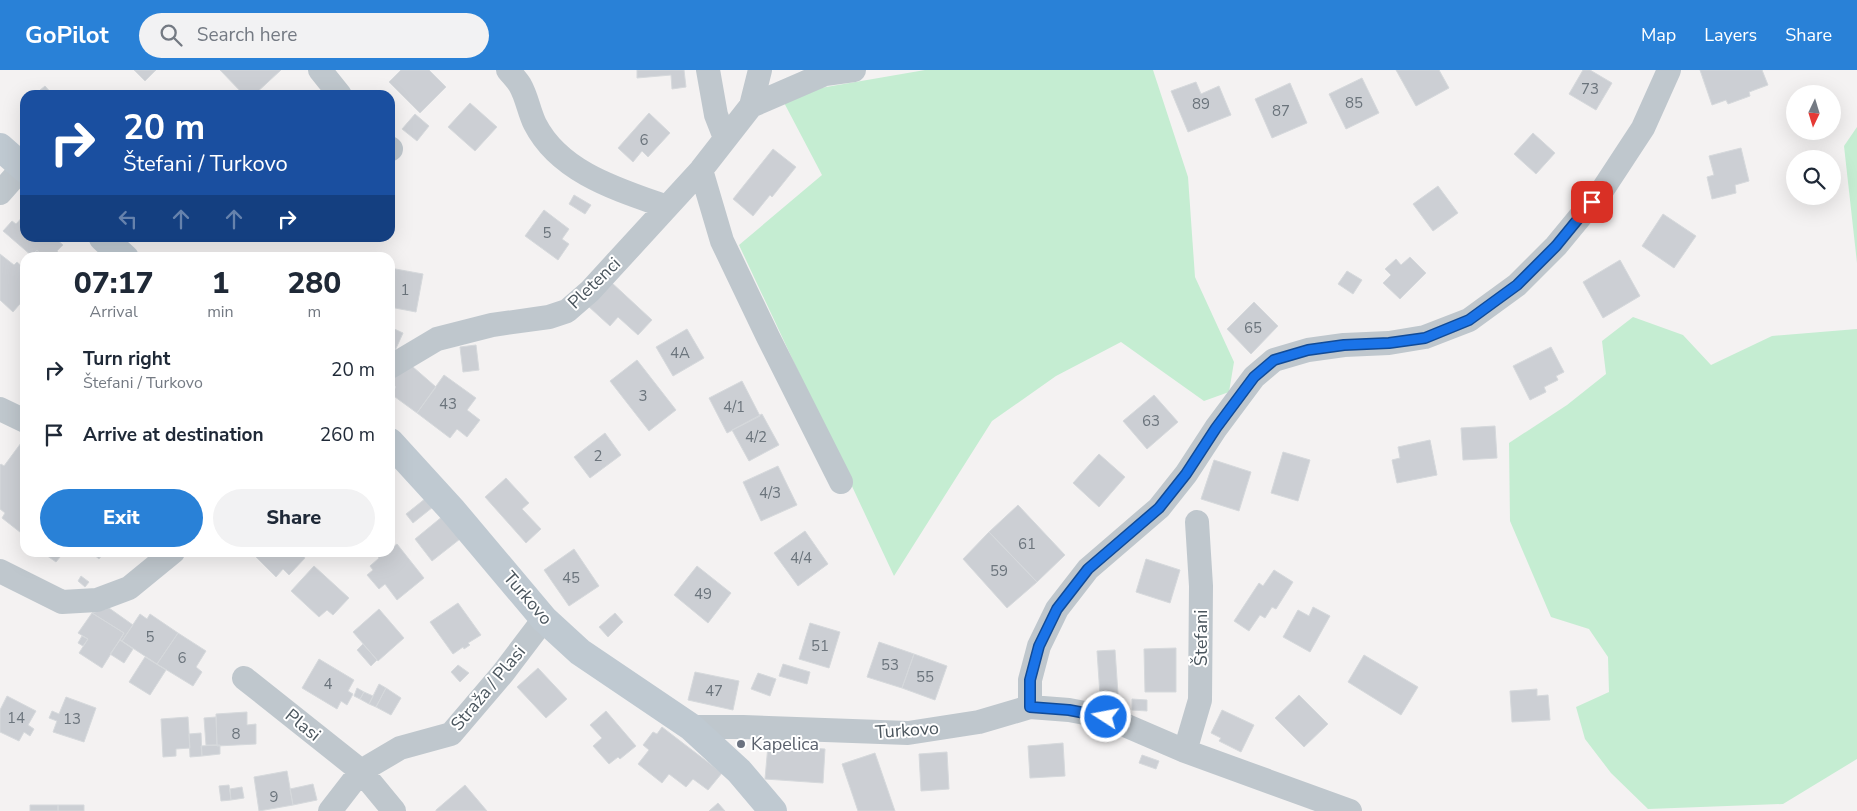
<!DOCTYPE html>
<html lang="en">
<head>
<meta charset="utf-8">
<style>
  :root { --surface:#fff; --page:#f2f2f3; --text:#1f2937; --muted:#747a83; --accent:#2981d7 }
  body { margin:0; font-family:"Nunito Sans",sans-serif; background:var(--page); color:var(--text); height:100vh; display:flex; flex-direction:column; font-size:19px; white-space:nowrap }
  * { box-sizing:border-box; margin:0 }
  p { font-size:16px; color:var(--muted) }
  .icon { flex:none; width:28px; height:28px; fill:none; stroke:currentColor; stroke-width:2; stroke-linecap:round; stroke-linejoin:round }
  .map { position:relative; flex:1; overflow:hidden }
  .details { position:absolute; left:20px; top:182px; width:375px; height:305px; display:flex; flex-direction:column; background:var(--surface); border-radius:15px; box-shadow:0 5px 20px #0002 }
  .details>* { flex:none }
  .hud { position:absolute; left:20px; top:20px; width:375px; height:152px; border-radius:15px; box-shadow:0 5px 20px #0002; background:#1a4fa0; color:#fff; overflow:hidden }
  .needle { width:32px; rotate:184deg }
  .controls { position:absolute; left:1786px; top:15px; display:grid; gap:10px }
  .controls a { display:grid; place-items:center; width:55px; height:55px; border-radius:50%; background:var(--surface); box-shadow:0 5px 20px #0002; font-size:25px }
  .pin { position:absolute; display:grid; place-items:center; width:42px; height:42px; color:#fff; margin:-21px; border-radius:10px; box-shadow:0 2px 8px #0006 }
  .me { position:absolute; width:55px; margin:-28px; rotate:281deg; stroke-linejoin:round; filter:drop-shadow(0 0 4px #0008) }
  .turn { display:flex; align-items:center; gap:18px; height:105px; padding:0 20px; font-size:22px }
  .turn .icon { width:65px; height:65px; stroke-width:2.5 }
  .turn b { display:block; font-size:35px; line-height:42px }
  .lanes { display:flex; align-items:center; height:48px; padding:0 20px; background:#0003; justify-content:center; gap:25px; direction:ltr }
  .lanes .off { opacity:.35 }
  .eta { display:flex; justify-content:space-evenly; align-items:center; height:85px; text-align:center }
  .eta b { font-size:30px; font-weight:800; line-height:35px }
  .button { display:flex; gap:10px; margin-top:auto; padding:10px 20px }
  .button a { flex:1; height:58px; border-radius:30px; background:var(--accent); color:#fff; font-size:20px; font-weight:800; line-height:58px; text-align:center }
  .button a+a { background:var(--page); color:var(--text) }
  ul { padding:0; list-style:none }
  li { display:flex; align-items:center; gap:15px; height:65px; padding:0 20px }
  li div { flex:1 }
  li b { display:block; font-size:19px }
  li em { font-style:normal }
  header { display:flex; align-items:center; gap:30px; box-sizing:border-box; height:70px; padding:0 25px; background:var(--accent); color:#fff }
  header strong { font-size:24px }
  nav { display:flex; gap:28px; margin-inline-start:auto; font-size:18px }
  .search { width:350px; height:45px; background:var(--page); display:flex; align-items:center; gap:12px; box-sizing:border-box; padding:0 18px; border-radius:28px; color:var(--muted); font-size:19px }
  .map>svg:first-child { display:block }
  .green { fill:#c5edd2 }
  .building { fill:#cccfd4; stroke:#d6d9dc }
  .lines { fill:none; stroke-linecap:round; stroke-linejoin:round }
  .street { stroke:#bfc7cd; stroke-width:24 }
  .secondary { stroke:#bfc9d1; stroke-width:28 }
  .route-casing { stroke:#114b97; stroke-width:12 }
  .route { stroke:#1a73e8; stroke-width:9 }
  .worship-dot { fill:#6b7280; stroke:#fff; stroke-width:2 }
  .labels { text-anchor:middle; dominant-baseline:central; stroke-width:4; stroke-linejoin:round; paint-order:stroke }
  .number-label { font-size:15px; fill:#6b747c }
  .street-label { font-size:18px; fill:#4b565e; stroke:#fff }
  .worship-label { font-size:18px; fill:#5b616d; stroke:#fff; text-anchor:start }
</style>
</head>
<body>
<header>
<strong>GoPilot</strong>
<div class="search"><svg class="icon" aria-label="search" viewBox="0 0 24 24"><circle cx="10" cy="10" r="6"/><path d="M15 15l6 6"/></svg>Search here</div>
<nav><a>Map</a><a>Layers</a><a>Share</a></nav>
</header>
<div class="map">
<svg width="1857" height="741" viewBox="0 0 1857 741">
  <rect width="100%" height="100%" fill="#f4f2f2"/>
  <path class="green" d="M 925,0 L 1153,0 L 1188,107 L 1195,207 L 1234,292 L 1229,322 L 1204,331 L 1121,272 L 1056,306 L 992,351 L 894,506 L 739,175 L 822,105 L 780,25 Z
    M 1857,57 L 1857,193 L 1844,76 Z
    M 1633,247 L 1683,265 L 1711,295 L 1772,266 L 1857,259 L 1857,689 L 1783,734 L 1648,739 L 1611,703 L 1585,669 L 1576,637 L 1609,622 L 1608,587 L 1589,559 L 1551,547 L 1510,451 L 1509,373 L 1567,335 L 1606,304 L 1602,271 Z"/>
  <path class="building" d="M 134,0 L 156,0 L 145,11 Z
    M 220,0 L 281,0 L 254,25 L 244,25 Z
    M 401,0 L 429,0 L 446,17 L 420,43 L 389,12 Z
    M 637,0 L 684,0 L 686,17 L 672,19 L 671,5 L 637,8 Z
    M 1396,0 L 1439,0 L 1449,18 L 1416,36 Z
    M 1583,0 L 1590,0 L 1612,13 L 1596,40 L 1569,24 Z
    M 1700,0 L 1762,0 L 1768,15 L 1749,22 L 1750,26 L 1728,34 L 1726,30 L 1712,35 Z
    M 1362,8 L 1379,43 L 1346,59 L 1329,24 Z
    M 1196,12 L 1201,24 L 1219,16 L 1231,45 L 1188,62 L 1171,21 Z
    M 1290,13 L 1307,53 L 1272,68 L 1255,29 Z
    M 45,16 L 53,25 L 34,25 Z
    M 470,33 L 497,57 L 475,81 L 448,57 Z
    M 649,43 L 670,63 L 648,87 L 642,81 L 633,92 L 618,78 Z
    M 415,44 L 429,56 L 417,71 L 402,59 Z
    M 1533,63 L 1555,83 L 1536,104 L 1514,84 Z
    M 1741,78 L 1749,111 L 1735,115 L 1736,123 L 1712,129 L 1707,107 L 1714,105 L 1709,86 Z
    M 773,79 L 796,97 L 772,127 L 770,125 L 753,146 L 733,129 Z
    M 1438,116 L 1458,143 L 1433,161 L 1413,134 Z
    M 574,125 L 591,135 L 585,144 L 569,134 Z
    M 544,140 L 569,159 L 562,169 L 569,174 L 558,190 L 525,166 Z
    M 25,144 L 25,168 L 55,168 L 63,175 L 57,181 L 64,188 L 44,188 L 37,180 L 32,186 L 3,161 L 12,151 L 16,154 Z
    M 1663,144 L 1696,166 L 1674,198 L 1642,176 Z
    M 37,180 L 44,188 L 37,188 L 33,184 Z
    M 0,184 L 14,195 L 17,192 L 25,199 L 25,228 L 13,242 L 0,230 Z
    M 1410,187 L 1426,203 L 1400,229 L 1383,213 L 1391,205 L 1385,199 L 1396,189 L 1401,195 Z
    M 1620,190 L 1640,226 L 1603,248 L 1583,212 Z
    M 390,198 L 423,204 L 416,242 L 390,237 Z
    M 1347,201 L 1362,210 L 1353,224 L 1338,214 Z
    M 611,212 L 652,250 L 638,265 L 618,247 L 610,256 L 588,236 Z
    M 1254,232 L 1278,256 L 1251,284 L 1227,259 Z
    M 390,257 L 403,263 L 394,283 L 390,281 Z
    M 687,259 L 704,288 L 673,306 L 656,277 Z
    M 476,275 L 479,300 L 463,302 L 460,277 Z
    M 1551,277 L 1564,302 L 1556,306 L 1558,310 L 1544,317 L 1546,322 L 1530,330 L 1513,296 Z
    M 405,290 L 436,317 L 417,343 L 391,324 L 396,317 L 390,312 L 390,307 Z
    M 637,290 L 676,340 L 649,361 L 610,311 Z
    M 444,305 L 476,328 L 467,340 L 480,350 L 467,367 L 457,359 L 450,368 L 417,343 Z
    M 742,311 L 760,346 L 727,363 L 709,328 Z
    M 1154,325 L 1178,352 L 1147,379 L 1123,351 Z
    M 762,344 L 779,375 L 749,391 L 732,360 Z
    M 1495,356 L 1497,388 L 1463,390 L 1461,358 Z
    M 605,363 L 621,385 L 590,408 L 574,387 Z
    M 1430,370 L 1437,405 L 1397,413 L 1392,390 L 1400,388 L 1398,377 Z
    M 21,373 L 25,376 L 25,466 L 2,448 L 5,443 L 0,439 L 0,395 L 1,394 L 4,396 Z
    M 1283,382 L 1310,390 L 1298,431 L 1271,423 Z
    M 1099,384 L 1125,407 L 1099,437 L 1073,413 Z
    M 1214,390 L 1251,402 L 1239,441 L 1201,429 Z
    M 778,396 L 797,435 L 761,451 L 743,412 Z
    M 506,408 L 529,433 L 522,439 L 541,459 L 526,473 L 485,427 Z
    M 426,428 L 433,437 L 413,453 L 406,444 Z
    M 1018,435 L 1065,485 L 1037,512 L 989,462 Z
    M 443,446 L 460,469 L 432,491 L 415,469 Z
    M 805,461 L 828,494 L 798,516 L 774,483 Z
    M 989,462 L 1037,512 L 1007,538 L 963,489 Z
    M 397,474 L 424,508 L 397,530 L 385,514 L 379,519 L 367,505 L 373,500 L 370,496 L 379,488 L 375,483 L 390,482 L 390,479 Z
    M 574,479 L 599,516 L 569,536 L 544,500 Z
    M 48,482 L 64,482 L 56,492 L 46,485 Z
    M 91,482 L 104,482 L 99,489 Z
    M 251,482 L 300,482 L 305,488 L 289,505 L 283,499 L 276,507 Z
    M 1146,489 L 1180,500 L 1170,533 L 1136,522 Z
    M 314,496 L 349,528 L 333,545 L 327,540 L 319,547 L 291,521 Z
    M 697,496 L 731,523 L 708,553 L 674,525 Z
    M 1274,500 L 1293,512 L 1276,539 L 1272,537 L 1265,548 L 1260,545 L 1249,561 L 1234,551 L 1259,513 L 1263,516 Z
    M 81,506 L 89,512 L 85,517 L 78,511 Z
    M 458,533 L 481,565 L 468,573 L 470,575 L 464,579 L 463,577 L 453,584 L 430,552 Z
    M 1313,537 L 1330,546 L 1310,582 L 1283,567 L 1298,540 L 1309,546 Z
    M 109,538 L 133,555 L 122,571 L 120,570 L 124,563 L 92,543 Z
    M 379,539 L 404,568 L 378,591 L 353,562 Z
    M 92,543 L 124,563 L 102,598 L 79,583 L 88,569 L 78,563 Z
    M 615,543 L 623,552 L 608,567 L 599,557 Z
    M 140,544 L 147,549 L 150,544 L 178,563 L 157,594 L 122,571 Z
    M 810,553 L 840,562 L 829,598 L 799,589 Z
    M 178,563 L 206,581 L 196,597 L 202,602 L 193,616 L 157,594 Z
    M 82,566 L 88,569 L 83,576 L 78,573 Z
    M 120,570 L 133,579 L 124,593 L 110,584 Z
    M 879,572 L 914,584 L 902,618 L 867,607 Z
    M 363,574 L 377,590 L 371,596 L 357,580 Z
    M 1176,578 L 1176,622 L 1145,622 L 1144,579 Z
    M 1115,580 L 1118,624 L 1100,625 L 1097,581 Z
    M 914,584 L 947,596 L 935,630 L 902,618 Z
    M 1364,585 L 1418,617 L 1401,645 L 1348,612 Z
    M 145,587 L 166,600 L 150,625 L 129,612 Z
    M 319,589 L 354,610 L 348,621 L 353,624 L 347,635 L 341,631 L 337,639 L 302,618 Z
    M 783,594 L 810,602 L 807,614 L 779,606 Z
    M 458,595 L 469,603 L 460,612 L 451,602 Z
    M 538,598 L 567,629 L 546,648 L 517,617 Z
    M 695,602 L 739,611 L 733,640 L 688,630 Z
    M 758,603 L 776,609 L 770,626 L 751,619 Z
    M 379,614 L 386,618 L 376,637 L 369,634 Z
    M 357,618 L 364,622 L 360,629 L 354,626 Z
    M 386,618 L 401,628 L 391,645 L 376,637 Z
    M 1537,619 L 1537,626 L 1548,625 L 1550,650 L 1512,652 L 1510,621 Z
    M 364,622 L 373,626 L 369,634 L 360,629 Z
    M 1299,625 L 1328,654 L 1304,677 L 1275,648 Z
    M 7,626 L 36,641 L 28,655 L 34,659 L 30,666 L 24,662 L 19,671 L 0,662 L 0,640 Z
    M 66,627 L 96,638 L 84,672 L 53,662 L 57,651 L 49,648 L 52,641 L 59,644 Z
    M 1132,629 L 1147,630 L 1147,641 L 1132,640 Z
    M 1222,640 L 1254,655 L 1241,682 L 1219,671 L 1221,668 L 1211,663 Z
    M 606,641 L 636,676 L 620,689 L 618,687 L 609,694 L 593,676 L 602,668 L 590,655 Z
    M 247,642 L 247,655 L 256,654 L 256,674 L 217,676 L 216,644 Z
    M 188,647 L 190,678 L 176,679 L 176,686 L 163,687 L 161,649 Z
    M 216,647 L 217,675 L 206,675 L 204,648 Z
    M 662,657 L 722,703 L 708,720 L 693,709 L 686,717 L 669,704 L 662,713 L 638,694 L 649,680 L 643,675 L 653,662 L 657,664 Z
    M 201,663 L 202,686 L 190,687 L 189,664 Z
    M 1063,673 L 1065,706 L 1030,708 L 1028,676 Z
    M 217,675 L 220,675 L 220,684 L 202,686 L 201,676 Z
    M 768,675 L 825,679 L 823,713 L 765,709 Z
    M 947,682 L 949,719 L 921,721 L 919,684 Z
    M 875,683 L 895,741 L 858,741 L 842,694 Z
    M 1142,685 L 1159,691 L 1156,699 L 1139,693 Z
    M 287,701 L 293,735 L 259,741 L 254,707 Z
    M 313,714 L 317,730 L 293,735 L 290,719 Z
    M 229,715 L 231,730 L 221,731 L 219,716 Z
    M 465,715 L 487,741 L 436,741 L 436,740 Z
    M 242,717 L 244,728 L 231,730 L 230,719 Z
    M 718,733 L 725,741 L 709,741 Z
    M 30,735 L 58,735 L 58,741 L 30,741 Z
    M 58,735 L 84,735 L 84,741 L 58,741 Z"/>
  <g class="lines">
    <path class="street" d="M 320,0 L 340,25
      M 508,0 C 512,5 517,10 520,15 C 527,27 529,42 535,54 C 560,103 619,120 667,137
      M 708,0 L 716,45 L 725,68
      M 751,36 L 825,4 L 854,0
      M 390,78 L 391,79
      M 701,100 L 722,171 L 768,267 L 841,412
      M 0,123 L 23,97
      M 390,297 L 437,269 L 492,255 L 549,247 L 567,241 L 590,221 L 701,100 L 751,36 L 760,0
      M 0,339 L 25,351
      M 0,501 L 62,532 L 97,530 L 129,518 L 173,482
      M 244,608 L 361,701 L 394,741
      M 1030,637 L 1030,610 L 1039,576 L 1057,539 L 1088,499 L 1159,438 L 1186,404 L 1216,358 L 1254,307 L 1274,290 L 1308,280 L 1344,275 L 1389,273 L 1425,267 L 1469,250 L 1517,215 L 1556,176 L 1603,119 L 1643,58 L 1669,0
      M 691,657 L 743,657 L 908,663 L 979,652 L 1030,637 L 1069,640 L 1106,647 L 1185,681 L 1350,741
      M 1185,681 L 1200,630 L 1201,516 L 1197,452
      M 330,741 L 361,701 L 400,678 L 451,664 L 503,603 L 544,549"/>
    <path class="secondary" d="M 0,77 L 25,99
      M 103,168 L 125,188
      M 390,372 L 453,441 L 544,549 L 580,582 L 691,657 L 739,701 L 773,741"/>
  </g>
  <g class="lines">
    <defs>
      <path id="route" d="M 1106,647 L 1069,640 L 1030,637 L 1030,610 L 1039,576 L 1057,539 L 1088,499 L 1159,438 L 1186,404 L 1216,358 L 1254,307 L 1274,290 L 1308,280 L 1344,275 L 1389,273 L 1425,268 L 1469,250 L 1517,215 L 1556,176 L 1592,132"/>
    </defs>
    <use href="#route" class="route-casing"/>
    <use href="#route" class="route"/>
  </g>
  <circle class="worship-dot" cx="741" cy="674" r="5"/>
  <g class="labels">
    <g class="number-label">
      <text x="1590" y="19">73</text>
      <text x="1354" y="33">85</text>
      <text x="1201" y="34">89</text>
      <text x="1281" y="41">87</text>
      <text x="644" y="70">6</text>
      <text x="547" y="163">5</text>
      <text x="405" y="220">1</text>
      <text x="1253" y="258">65</text>
      <text x="680" y="283">4A</text>
      <text x="643" y="326">3</text>
      <text x="448" y="334">43</text>
      <text x="734" y="337">4/1</text>
      <text x="1151" y="351">63</text>
      <text x="756" y="367">4/2</text>
      <text x="598" y="386">2</text>
      <text x="770" y="423">4/3</text>
      <text x="1027" y="474">61</text>
      <text x="801" y="488">4/4</text>
      <text x="999" y="501">59</text>
      <text x="571" y="508">45</text>
      <text x="703" y="524">49</text>
      <text x="150" y="567">5</text>
      <text x="820" y="576">51</text>
      <text x="182" y="588">6</text>
      <text x="890" y="595">53</text>
      <text x="925" y="607">55</text>
      <text x="328" y="614">4</text>
      <text x="714" y="621">47</text>
      <text x="16" y="648">14</text>
      <text x="72" y="649">13</text>
      <text x="236" y="664">8</text>
      <text x="274" y="727">9</text>
    </g>
    <g class="street-label">
      <text transform="translate(594 213) rotate(-44)">Pletenci</text>
      <text transform="translate(528 528) rotate(49)">Turkovo</text>
      <text transform="translate(1201 568) rotate(-90)">Štefani</text>
      <text transform="translate(488 618) rotate(-50)">Straža / Plasi</text>
      <text transform="translate(303 655) rotate(39)">Plasi</text>
      <text transform="translate(907 660) rotate(-4)">Turkovo</text>
    </g>
    <g class="worship-label">
      <text x="751" y="674">Kapelica</text>
    </g>
  </g>
</svg>
<div class="controls">
<a><svg class="needle" viewBox="-14 -14 28 28"><path d="M0-13l5 13h-10z" fill="#e53935"/><path d="M0 13l5-13h-10z" fill="#747a83"/></svg></a>
<a><svg class="icon" aria-label="search" viewBox="0 0 24 24"><circle cx="10" cy="10" r="6"/><path d="M15 15l6 6"/></svg></a>
</div>
<div class="pin" style="left:1592px;top:132px;background:#d93025"><svg class="icon" aria-label="arrive" viewBox="0 0 24 24"><path d="M6 21V4h12l-3 4 3 4H6"/></svg></div>
<svg class="me" style="left:1106px;top:647px" viewBox="-20 -20 40 40"><circle r="17" fill="#1a73e8" stroke="#fff" stroke-width="3"/><path d="M0-11L8 9 0 5-8 9z" fill="#fff"/></svg>
<div class="hud">
<div class="turn"><svg class="icon" aria-label="right" viewBox="0 0 24 24"><path d="M7 20v-9h11M14 6l5 5-5 5"/></svg><div><b>20 m</b>Štefani / Turkovo</div></div>
<div class="lanes"><svg class="icon off" aria-label="left" viewBox="0 0 24 24"><path d="M17 20v-9H6M10 6l-5 5 5 5"/></svg><svg class="icon off" aria-label="ahead" viewBox="0 0 24 24"><path d="M12 20V5M6 11l6-6 6 6"/></svg><svg class="icon off" aria-label="ahead" viewBox="0 0 24 24"><path d="M12 20V5M6 11l6-6 6 6"/></svg><svg class="icon" aria-label="right" viewBox="0 0 24 24"><path d="M7 20v-9h11M14 6l5 5-5 5"/></svg></div>
</div>
<section class="details">
<div class="eta">
<div><b>07:17</b><p>Arrival</p></div>
<div><b>1</b><p>min</p></div>
<div><b>280</b><p>m</p></div>
</div>
<ul>
<li><svg class="icon" aria-label="right" viewBox="0 0 24 24"><path d="M7 20v-9h11M14 6l5 5-5 5"/></svg><div><b>Turn right</b><p>Štefani / Turkovo</p></div><em>20 m</em></li>
<li><svg class="icon" aria-label="arrive" viewBox="0 0 24 24"><path d="M6 21V4h12l-3 4 3 4H6"/></svg><div><b>Arrive at destination</b></div><em>260 m</em></li>
</ul>
<div class="button"><a>Exit</a><a>Share</a></div>
</section>
</div>
</body>
</html>
